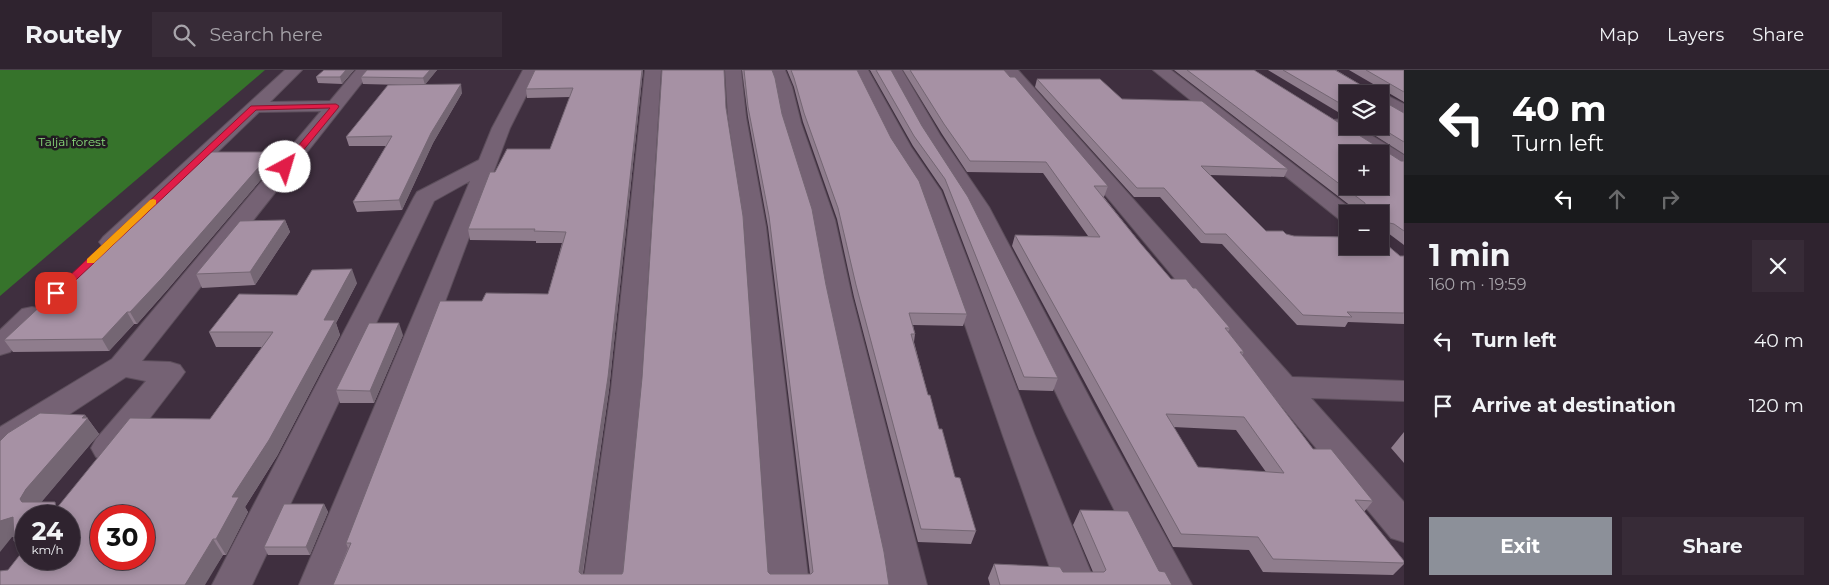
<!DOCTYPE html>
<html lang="en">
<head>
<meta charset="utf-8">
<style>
  :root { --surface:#2f232f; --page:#372b37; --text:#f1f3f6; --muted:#a7a4aa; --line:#4a404b; --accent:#8c9099 }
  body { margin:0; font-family:Montserrat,sans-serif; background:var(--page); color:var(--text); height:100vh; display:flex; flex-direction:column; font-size:19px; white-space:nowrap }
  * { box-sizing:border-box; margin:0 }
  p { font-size:16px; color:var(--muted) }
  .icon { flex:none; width:28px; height:28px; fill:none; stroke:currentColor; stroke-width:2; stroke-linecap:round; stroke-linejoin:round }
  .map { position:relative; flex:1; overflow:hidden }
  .details { display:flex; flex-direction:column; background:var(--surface); width:425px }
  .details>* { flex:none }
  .banner { background:#202124; color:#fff; overflow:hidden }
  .controls { position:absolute; left:1339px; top:15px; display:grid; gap:10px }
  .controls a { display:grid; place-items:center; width:50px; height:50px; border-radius:0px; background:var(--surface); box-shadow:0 2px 8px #0003,0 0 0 1px var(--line); font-size:25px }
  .speed { position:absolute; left:15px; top:435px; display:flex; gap:10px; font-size:25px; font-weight:700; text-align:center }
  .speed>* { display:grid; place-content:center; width:65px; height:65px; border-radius:50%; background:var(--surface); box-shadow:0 2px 8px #0003,0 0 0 1px var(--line); line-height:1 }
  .speed small { font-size:12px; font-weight:400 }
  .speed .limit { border:8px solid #d22; background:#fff; color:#111 }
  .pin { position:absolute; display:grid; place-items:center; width:42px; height:42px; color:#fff; margin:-21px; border-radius:10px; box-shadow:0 2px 8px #0006 }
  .me { position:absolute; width:55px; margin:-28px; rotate:39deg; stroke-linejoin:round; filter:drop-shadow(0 0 4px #0008) }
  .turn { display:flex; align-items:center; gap:18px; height:105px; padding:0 25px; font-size:22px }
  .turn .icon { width:65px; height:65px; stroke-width:2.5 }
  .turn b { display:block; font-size:35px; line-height:42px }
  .lanes { display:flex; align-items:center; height:48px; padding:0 25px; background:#0003; justify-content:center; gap:25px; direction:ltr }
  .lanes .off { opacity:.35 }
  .round { display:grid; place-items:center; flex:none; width:52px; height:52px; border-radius:0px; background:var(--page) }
  .summary { display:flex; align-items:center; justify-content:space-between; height:85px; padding:0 25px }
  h1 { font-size:30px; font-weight:700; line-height:38px }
  .action { display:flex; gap:10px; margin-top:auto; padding:10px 25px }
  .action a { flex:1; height:58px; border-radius:0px; background:var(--accent); color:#fff; font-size:20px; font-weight:700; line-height:58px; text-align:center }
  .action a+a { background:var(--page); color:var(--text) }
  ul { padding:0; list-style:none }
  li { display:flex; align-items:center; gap:15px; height:65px; padding:0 25px }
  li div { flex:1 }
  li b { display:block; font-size:19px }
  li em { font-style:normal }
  header { display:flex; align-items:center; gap:30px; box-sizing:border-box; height:70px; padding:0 25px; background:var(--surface); border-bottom:1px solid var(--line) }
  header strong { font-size:24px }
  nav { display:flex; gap:28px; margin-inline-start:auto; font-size:18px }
  .search { width:350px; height:45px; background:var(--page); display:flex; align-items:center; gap:12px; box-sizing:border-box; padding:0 18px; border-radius:0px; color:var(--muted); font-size:19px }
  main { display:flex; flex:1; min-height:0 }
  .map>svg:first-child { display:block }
  .forest { fill:#36732b }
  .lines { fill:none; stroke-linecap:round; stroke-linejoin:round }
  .street-casing { stroke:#5c4e5b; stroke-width:2 }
  .street { fill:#756274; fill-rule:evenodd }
  .wall { fill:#8f7d8d; fill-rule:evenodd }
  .shaded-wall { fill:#746673 }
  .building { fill:#a691a4; stroke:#746673; fill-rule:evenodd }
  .route { fill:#e11d48; stroke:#92132f }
  .slow { fill:#f59e0b }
  .labels { text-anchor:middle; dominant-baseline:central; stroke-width:5; stroke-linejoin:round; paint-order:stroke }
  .far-park-label { font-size:12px; fill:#89db7a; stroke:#211a21 }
</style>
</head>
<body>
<header>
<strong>Routely</strong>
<div class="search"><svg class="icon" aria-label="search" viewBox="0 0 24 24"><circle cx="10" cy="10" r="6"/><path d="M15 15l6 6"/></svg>Search here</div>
<nav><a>Map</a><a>Layers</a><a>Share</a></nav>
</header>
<main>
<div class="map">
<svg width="1404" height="515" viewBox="0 0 1404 515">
  <rect width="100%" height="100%" fill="#3f2f3f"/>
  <path class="forest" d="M 0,0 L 265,0 L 0,226 Z"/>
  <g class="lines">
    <defs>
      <path id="street" d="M 285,0 L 302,0 L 270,32 L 330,31 L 356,0 L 372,0 L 142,291 L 170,292 L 180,295 L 185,302 L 180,309 L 120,387 L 108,390 L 96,387 L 91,378 L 96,369 L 146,311 L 126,307 L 12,382 L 0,385 L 0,357 L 112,289 L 321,41 L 259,42 L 119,177 L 111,179 L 103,177 L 99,172 L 103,167 Z
        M 523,0 L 539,0 L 510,58 L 339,515 L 299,515 L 470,111 L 434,131 L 252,515 L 212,515 L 414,127 L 417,122 L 479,90 L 492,58 Z
        M 645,0 L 661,0 L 641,320 L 623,515 L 583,515 L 611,320 Z
        M 725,0 L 741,0 L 746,47 L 766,157 L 809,515 L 769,515 L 744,157 L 728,47 Z
        M 769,0 L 785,0 L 792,17 L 801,53 L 835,150 L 852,227 L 927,515 L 887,515 L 826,227 L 813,150 L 783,53 L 776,17 Z
        M 852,0 L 868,0 L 911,77 L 941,121 L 1035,366 L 1096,515 L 1056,515 L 1003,366 L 919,121 L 891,77 Z
        M 886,0 L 902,0 L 940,65 L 989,137 L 1097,342 L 1192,515 L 1152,515 L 1065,342 L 967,137 L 922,65 Z
        M 1001,0 L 1018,0 L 1292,307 L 1404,311 L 1404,331 L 1311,328 L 1404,432 L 1404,472 L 1391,468 Z
        M 1153,0 L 1171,0 L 1358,144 L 1348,144 L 1348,152 L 1340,150 Z
        M 1380,22 L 1404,34 L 1404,46 L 1380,34 L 1380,24 L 1374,24 Z
        M 1340,49 L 1348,51 L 1348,56 L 1356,56 L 1404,85 L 1404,100 L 1397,98 L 1380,87 L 1380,84 L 1374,84 L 1334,58 L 1331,54 L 1334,50 Z
        M 32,237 L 42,239 L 45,245 L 10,282 L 0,285 L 0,260 L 22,239 Z"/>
    </defs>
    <use href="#street" class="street-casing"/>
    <use href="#street" class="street"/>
  </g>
  <path class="wall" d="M 324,0 L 354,0 L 342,14 L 318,13 L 316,7 Z
    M 367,0 L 437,0 L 425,14 L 462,23 L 433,73 L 402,140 L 357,142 L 353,132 L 386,76 L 349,76 L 346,67 L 403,15 L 363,14 L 361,7 Z
    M 643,0 L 609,320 L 583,504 L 622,504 L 623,502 L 726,38 L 768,502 L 770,504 L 810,504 L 768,157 L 748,47 L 742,0 L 772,0 L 782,44 L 826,215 L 889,515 L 333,515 L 348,478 L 346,473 L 482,231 L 548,224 L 562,173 L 536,173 L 536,171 L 470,170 L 468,159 L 495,102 L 550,79 L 570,27 L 527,28 L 526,19 Z
    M 787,0 L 857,0 L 967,244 L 963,256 L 913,255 L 915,264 L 914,272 L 928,325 L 955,407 L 976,461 L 971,474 L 918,472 L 854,227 L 837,149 L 803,52 L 794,17 Z
    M 870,0 L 891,0 L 1058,308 L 1053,321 L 1019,320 L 943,120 L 913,76 Z
    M 903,0 L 1004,0 L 1108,116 L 1104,127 L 1103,126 L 1141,174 L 1171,209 L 1193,218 L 1230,258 L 1228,262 L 1244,282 L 1242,285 L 1313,379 L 1373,431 L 1364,442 L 1404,491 L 1404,494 L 1393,505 L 1263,502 L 1249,480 L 1173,477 L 1012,176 L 1015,165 L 1088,166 L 1043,103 L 967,102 L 942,64 ZM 1173,357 L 1236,360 L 1266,402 L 1198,397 Z
    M 1174,0 L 1254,0 L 1378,77 L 1401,91 L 1404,91 L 1404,175 L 1388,163 L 1381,162 L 1380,164 L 1380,144 L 1354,144 L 1356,140 Z
    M 1268,0 L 1336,0 L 1366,18 L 1380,18 L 1349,0 L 1404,0 L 1404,32 L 1382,19 L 1382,26 L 1390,31 L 1388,34 L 1404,43 L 1404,84 L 1360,56 L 1380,56 L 1348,24 L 1348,48 Z
    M 1037,9 L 1122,29 L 1288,99 L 1284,107 L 1210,105 L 1266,161 L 1348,176 L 1380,164 L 1384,164 L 1381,170 L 1400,186 L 1404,186 L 1404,254 L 1348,252 L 1345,257 L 1297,255 L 1222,174 L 1201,173 L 1160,127 L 1134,127 L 1035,17 Z
    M 272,82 L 276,92 L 168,219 L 137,254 L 134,254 L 109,281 L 13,282 L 4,270 Z
    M 285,150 L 290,162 L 255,215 L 202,218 L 196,204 Z
    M 357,213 L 336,253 L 340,265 L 277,386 L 245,437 L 248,442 L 226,485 L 223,485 L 212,502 L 8,500 L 23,482 L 14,471 L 14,467 L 12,467 L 85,345 L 99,364 L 41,432 L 58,437 L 210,349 L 262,277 L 216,277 L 209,262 L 297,225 ZM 26,446 L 69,489 L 26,489 Z
    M 403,265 L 374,333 L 340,333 L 336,320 Z
    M 1404,362 L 1404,393 L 1391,378 Z
    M 324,434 L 328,442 L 310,485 L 268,485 L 264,477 Z
    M 1080,440 L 1159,501 L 1172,515 L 990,515 L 988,508 L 994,494 L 1063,502 L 1093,502 L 1073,455 Z"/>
  <path class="shaded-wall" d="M 346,0 L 354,0 L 342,14 L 340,7 Z
    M 430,0 L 437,0 L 425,15 L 423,8 Z
    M 642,0 L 643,0 L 609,320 L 581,515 L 579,502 Z
    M 461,14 L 462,23 L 433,73 L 402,140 L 399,130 L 431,63 Z
    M 272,82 L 276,92 L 168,219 L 137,254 L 130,242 Z
    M 285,150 L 290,162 L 255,215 L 250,202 Z
    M 1384,164 L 1380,171 L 1380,166 Z
    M 352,199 L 357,213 L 336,253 L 340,265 L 277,386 L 245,437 L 248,442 L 226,485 L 216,469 L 232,427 L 324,250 Z
    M 127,242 L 134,254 L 109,281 L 102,269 Z
    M 399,253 L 403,265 L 374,333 L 370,321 Z
    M 85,345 L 99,364 L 39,435 L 22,432 L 20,429 L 26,419 Z
    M 324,434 L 328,442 L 310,485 L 306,477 Z
    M 13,447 L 26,463 L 12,467 L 0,482 L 0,451 Z
    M 213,469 L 223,485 L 205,515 L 185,515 Z"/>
  <path class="building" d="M 324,0 L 346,0 L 340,7 L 316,7 Z
    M 367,0 L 430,0 L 423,8 L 361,7 Z
    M 535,0 L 642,0 L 608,307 L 579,502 L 581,504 L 622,504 L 623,502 L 642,308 L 662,0 L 724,0 L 726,38 L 743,146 L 768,502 L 770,504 L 811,504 L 813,502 L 769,146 L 748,37 L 744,0 L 772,0 L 775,8 L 782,44 L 812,139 L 826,215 L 884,482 L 889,515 L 333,515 L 351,473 L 346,473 L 440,231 L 482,231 L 486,223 L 548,224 L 566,162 L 534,161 L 535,159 L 468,159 L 490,102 L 495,102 L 507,79 L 550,79 L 573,18 L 526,19 Z
    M 791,0 L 857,0 L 891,68 L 919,111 L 967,244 L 909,243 L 915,264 L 911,264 L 928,325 L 930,325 L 939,359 L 942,359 L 955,407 L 960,408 L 976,461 L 921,459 L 856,215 L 838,138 L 804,43 L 794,8 Z
    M 876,0 L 891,0 L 922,56 L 968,127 L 1058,308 L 1024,307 L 945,109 L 914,66 Z
    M 910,0 L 1004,0 L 1010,7 L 1015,7 L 1108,116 L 1094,116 L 1141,174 L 1171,209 L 1186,209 L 1193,218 L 1196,218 L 1230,258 L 1225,258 L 1244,282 L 1240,282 L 1313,379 L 1331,379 L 1373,431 L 1355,430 L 1404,491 L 1404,493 L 1273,489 L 1258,467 L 1181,464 L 1015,165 L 1100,167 L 1046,92 L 970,91 L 944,54 ZM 1166,344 L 1244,347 L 1284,403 L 1198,397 Z
    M 1187,0 L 1254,0 L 1378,77 L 1383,77 L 1384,80 L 1401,91 L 1404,91 L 1404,161 L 1394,154 L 1385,152 L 1384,158 L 1380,154 L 1380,144 L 1367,144 L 1358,137 L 1365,136 L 1365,133 ZM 1348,84 L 1380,84 L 1380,116 L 1348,116 Z
    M 1283,0 L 1335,0 L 1366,18 L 1382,18 L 1382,26 L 1390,31 L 1383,31 L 1404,43 L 1404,72 L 1378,56 L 1380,56 L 1380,24 L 1348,24 L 1348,38 Z
    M 1366,0 L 1404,0 L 1404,22 Z
    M 1037,9 L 1100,9 L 1122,29 L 1202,31 L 1288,99 L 1201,96 L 1266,161 L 1283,161 L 1286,164 L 1294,166 L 1348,167 L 1348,176 L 1380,176 L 1380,169 L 1400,186 L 1404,186 L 1404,243 L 1347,242 L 1352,247 L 1303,245 L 1226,164 L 1205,164 L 1164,118 L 1137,118 Z
    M 461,14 L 431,63 L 399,130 L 353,132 L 392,66 L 346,67 L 388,15 Z
    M 210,82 L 272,82 L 162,208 L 130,242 L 127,242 L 102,269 L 4,270 L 118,164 Z
    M 285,150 L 250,202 L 196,204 L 240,151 Z
    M 352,199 L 324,250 L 335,250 L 269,370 L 232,427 L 239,427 L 216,469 L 213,469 L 185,515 L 0,515 L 0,501 L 8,500 L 26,477 L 26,489 L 69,489 L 69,446 L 26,446 L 26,471 L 14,471 L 13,447 L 0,451 L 0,371 L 8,363 L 40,343 L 85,345 L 82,348 L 88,348 L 26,419 L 20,429 L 22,432 L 55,432 L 56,439 L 130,348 L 210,349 L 273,262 L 209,262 L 239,224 L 297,225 L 312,200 ZM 101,446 L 144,446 L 144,489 L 101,489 Z
    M 369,253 L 399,253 L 370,321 L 336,320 Z
    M 284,434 L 324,434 L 306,477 L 264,477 Z
    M 1080,440 L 1128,441 L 1159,501 L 1165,502 L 1172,515 L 1000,515 L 994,494 L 1060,497 L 1063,502 L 1104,502 L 1106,500 Z"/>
  <path class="route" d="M 336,34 L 339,36 L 338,38 L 288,99 L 282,99 L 282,95 L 330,38 L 256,40 L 60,225 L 53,225 L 51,223 L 251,36 Z"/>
  <path class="slow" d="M 153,129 L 156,130 L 156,134 L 94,193 L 87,193 L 87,189 L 150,130 Z"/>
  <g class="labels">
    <g class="far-park-label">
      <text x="72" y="71">Taljai forest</text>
    </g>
  </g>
</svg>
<div class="controls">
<a><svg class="icon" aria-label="layers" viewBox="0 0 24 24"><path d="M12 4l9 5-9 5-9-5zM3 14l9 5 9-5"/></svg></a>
<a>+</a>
<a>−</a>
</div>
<div class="speed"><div>24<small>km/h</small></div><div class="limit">30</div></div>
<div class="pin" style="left:56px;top:223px;background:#d93025"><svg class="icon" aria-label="arrive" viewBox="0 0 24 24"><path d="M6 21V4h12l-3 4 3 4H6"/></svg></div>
<svg class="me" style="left:285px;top:97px" viewBox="-20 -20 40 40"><circle r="19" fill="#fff"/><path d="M0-13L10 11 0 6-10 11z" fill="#e11d48"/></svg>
</div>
<section class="details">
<div class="banner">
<div class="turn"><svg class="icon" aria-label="left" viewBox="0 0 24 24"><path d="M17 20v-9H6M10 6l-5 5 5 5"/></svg><div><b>40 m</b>Turn left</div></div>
<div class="lanes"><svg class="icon" aria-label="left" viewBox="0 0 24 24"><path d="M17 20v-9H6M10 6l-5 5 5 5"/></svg><svg class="icon off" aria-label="ahead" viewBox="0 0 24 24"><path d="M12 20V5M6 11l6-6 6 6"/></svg><svg class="icon off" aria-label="right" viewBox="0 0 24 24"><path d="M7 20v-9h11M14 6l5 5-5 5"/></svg></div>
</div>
<div class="summary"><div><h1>1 min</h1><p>160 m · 19:59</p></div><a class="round"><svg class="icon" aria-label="close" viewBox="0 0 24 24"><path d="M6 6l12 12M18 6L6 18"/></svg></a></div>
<ul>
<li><svg class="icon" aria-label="left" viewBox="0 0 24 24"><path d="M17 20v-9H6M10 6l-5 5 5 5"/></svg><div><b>Turn left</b></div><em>40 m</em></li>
<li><svg class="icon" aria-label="arrive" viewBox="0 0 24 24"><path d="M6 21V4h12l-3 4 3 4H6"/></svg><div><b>Arrive at destination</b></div><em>120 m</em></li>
</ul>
<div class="action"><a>Exit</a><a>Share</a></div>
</section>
</main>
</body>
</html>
